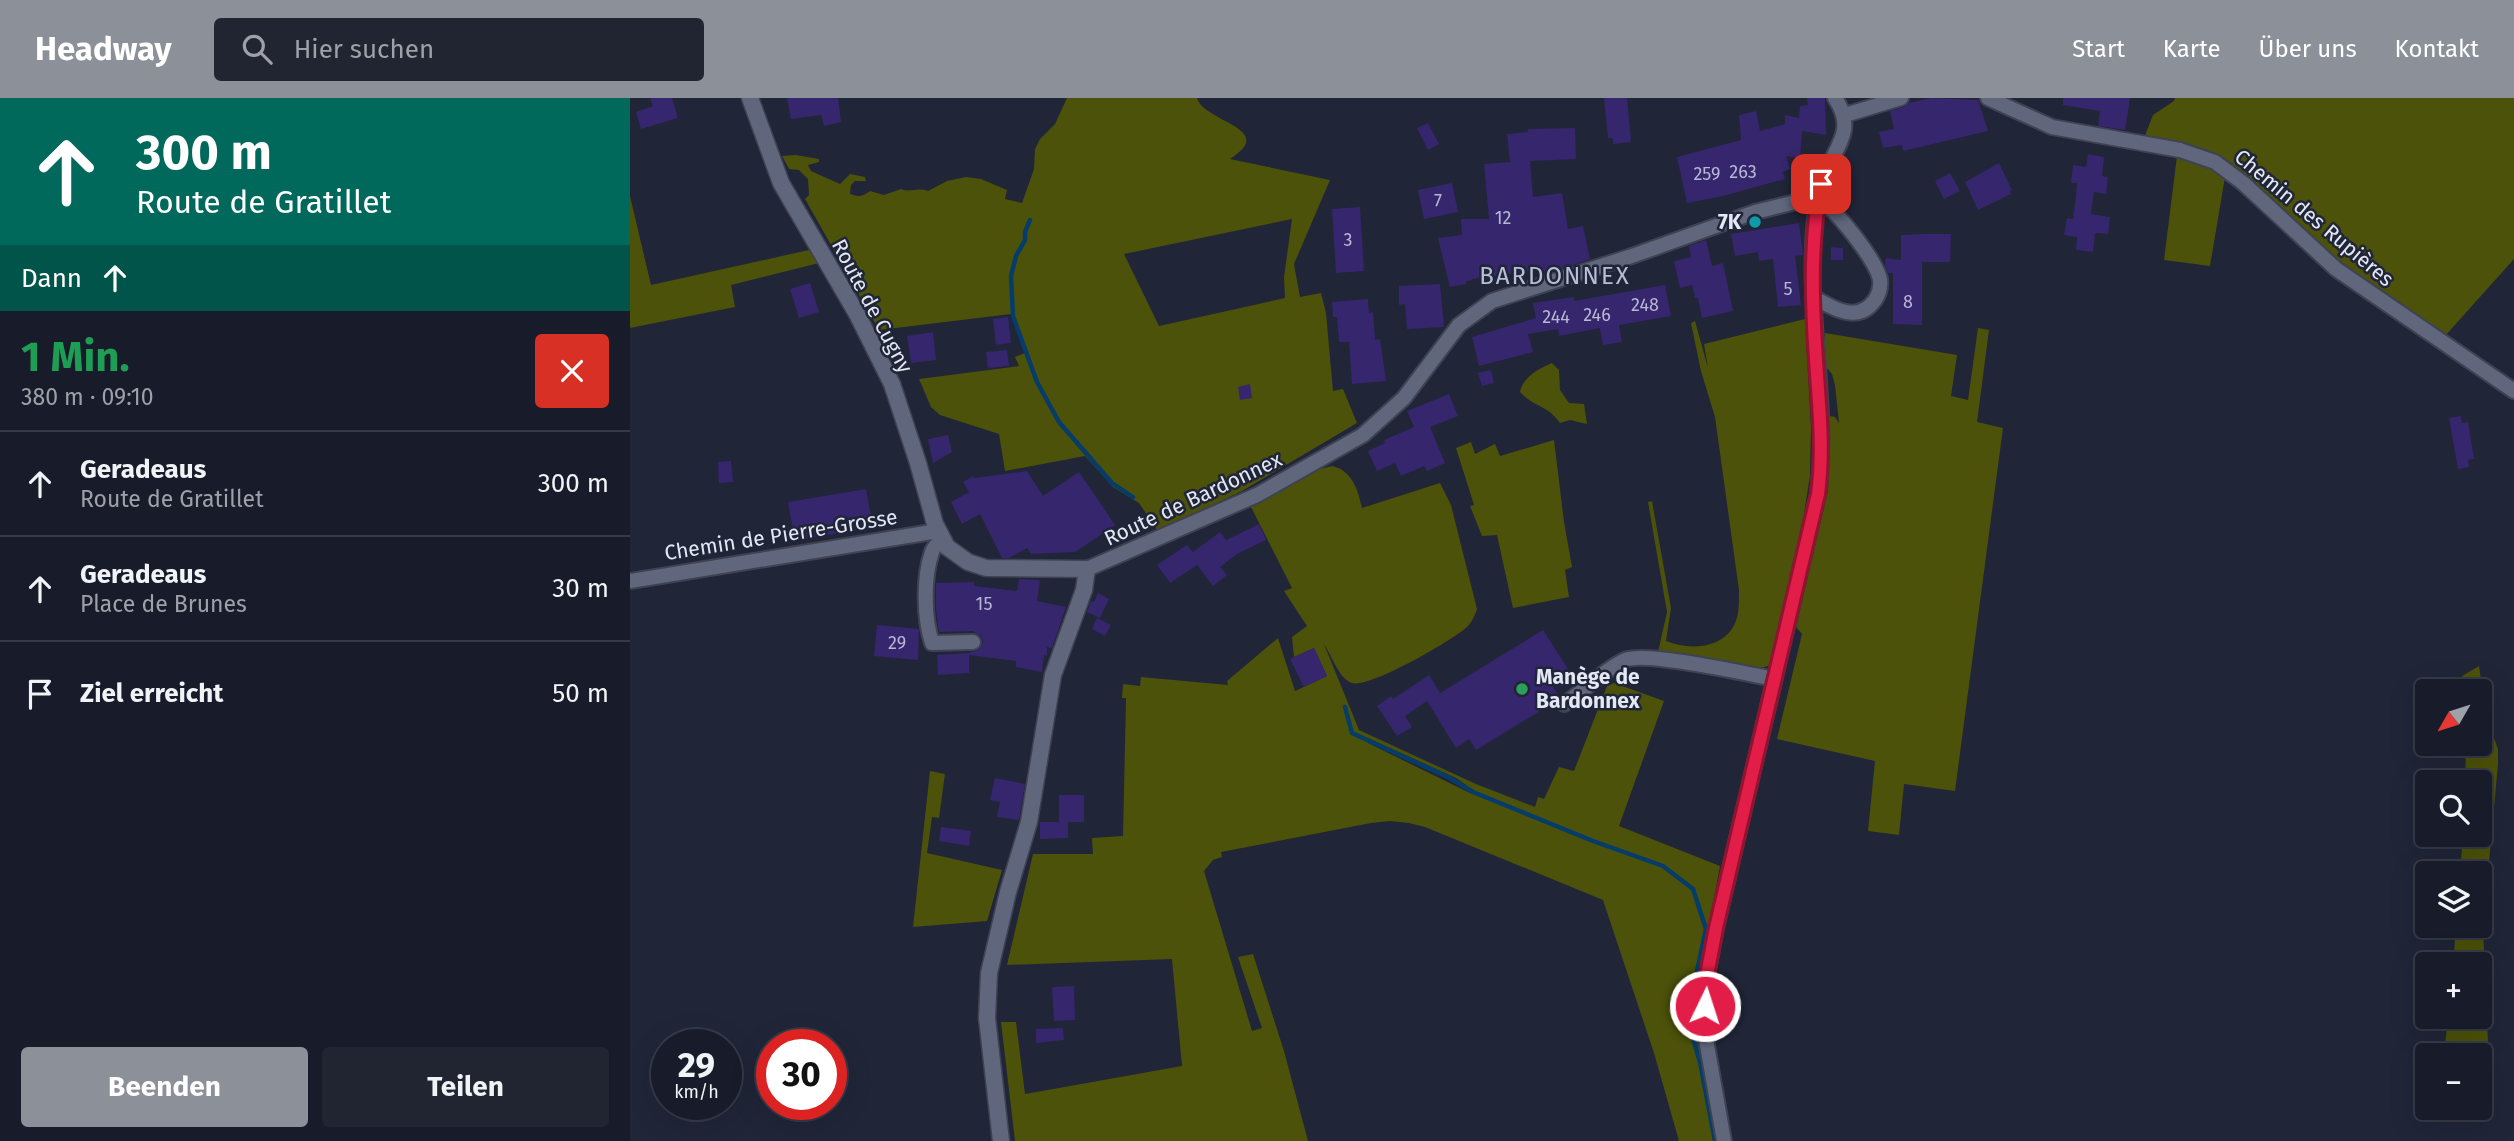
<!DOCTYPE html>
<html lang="de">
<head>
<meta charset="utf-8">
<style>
  :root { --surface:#181c2a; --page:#212532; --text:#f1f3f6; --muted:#9fa1a8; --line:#363a47; --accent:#8c9099 }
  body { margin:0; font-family:"Fira Sans",sans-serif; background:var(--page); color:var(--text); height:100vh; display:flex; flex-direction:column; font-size:26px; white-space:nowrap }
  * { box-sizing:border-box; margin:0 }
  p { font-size:23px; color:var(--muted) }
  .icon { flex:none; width:38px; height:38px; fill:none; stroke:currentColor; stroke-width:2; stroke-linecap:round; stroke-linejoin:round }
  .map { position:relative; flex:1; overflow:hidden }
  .sheet { display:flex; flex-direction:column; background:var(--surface); width:630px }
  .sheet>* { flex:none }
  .hud { background:#00695c; color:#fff; overflow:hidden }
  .needle { width:46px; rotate:231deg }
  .buttons { position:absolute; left:1785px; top:581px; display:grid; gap:14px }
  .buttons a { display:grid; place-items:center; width:77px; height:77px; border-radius:7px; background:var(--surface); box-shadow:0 7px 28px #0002,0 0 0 2px var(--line); font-size:35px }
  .speed { position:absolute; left:21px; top:931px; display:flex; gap:14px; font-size:35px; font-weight:700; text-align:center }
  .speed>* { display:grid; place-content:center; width:91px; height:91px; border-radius:50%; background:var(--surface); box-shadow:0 7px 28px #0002,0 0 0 2px var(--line); line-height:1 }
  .speed small { font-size:18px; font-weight:400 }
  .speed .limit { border:10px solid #d22; background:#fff; color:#111 }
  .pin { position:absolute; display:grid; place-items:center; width:60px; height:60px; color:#fff; margin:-30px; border-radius:14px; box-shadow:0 4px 10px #0006 }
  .me { position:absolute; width:77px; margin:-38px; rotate:4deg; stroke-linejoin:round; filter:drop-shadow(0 0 5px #0008) }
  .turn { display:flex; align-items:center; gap:24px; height:147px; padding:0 21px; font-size:32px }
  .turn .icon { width:91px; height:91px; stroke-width:2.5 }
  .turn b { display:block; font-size:49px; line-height:60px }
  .then { display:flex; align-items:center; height:66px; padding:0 21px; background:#0003; gap:14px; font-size:26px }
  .round { display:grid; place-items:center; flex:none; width:74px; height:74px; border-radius:7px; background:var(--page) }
  .headline { display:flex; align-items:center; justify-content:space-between; height:119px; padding:0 21px }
  h1 { font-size:42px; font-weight:700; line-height:52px; color:#1e9e55 }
  .button { display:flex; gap:14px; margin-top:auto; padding:14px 21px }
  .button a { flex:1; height:80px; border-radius:7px; background:var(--accent); color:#fff; font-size:28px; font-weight:700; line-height:80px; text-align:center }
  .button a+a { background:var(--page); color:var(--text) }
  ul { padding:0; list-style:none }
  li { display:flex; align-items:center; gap:21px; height:105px; padding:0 21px; border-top:2px solid var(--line) }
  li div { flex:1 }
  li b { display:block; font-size:26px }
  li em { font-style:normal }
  header { display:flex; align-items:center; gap:42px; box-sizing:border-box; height:98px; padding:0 35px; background:var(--accent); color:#fff }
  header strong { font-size:33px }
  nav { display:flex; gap:38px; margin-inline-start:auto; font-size:24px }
  .search { width:490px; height:63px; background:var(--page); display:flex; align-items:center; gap:18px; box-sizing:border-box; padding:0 24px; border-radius:7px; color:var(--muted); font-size:26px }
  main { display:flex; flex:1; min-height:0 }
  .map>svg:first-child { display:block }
  .green { fill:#4c5209; fill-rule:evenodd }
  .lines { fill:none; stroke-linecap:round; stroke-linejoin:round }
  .stream { stroke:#063c69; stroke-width:4.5 }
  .building { fill:#36266e }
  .minor-casing { stroke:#3e4252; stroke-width:18 }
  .tertiary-casing { stroke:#3e4252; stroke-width:19 }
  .minor { stroke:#60677d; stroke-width:14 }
  .tertiary { stroke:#60677d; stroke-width:16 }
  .route-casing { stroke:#92132f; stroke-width:18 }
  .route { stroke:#e11d48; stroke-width:12 }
  .culture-dot { fill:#0f9aa8; stroke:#202538; stroke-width:2.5 }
  .leisure-dot { fill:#2e9e5b; stroke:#202538; stroke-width:2.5 }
  .labels { text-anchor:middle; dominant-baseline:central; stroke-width:5; stroke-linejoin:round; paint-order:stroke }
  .number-label { font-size:18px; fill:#b8b8d3 }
  .street-label { font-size:21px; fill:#e4e8f5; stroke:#202538 }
  .poi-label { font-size:21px; font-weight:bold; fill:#e4e8f5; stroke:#202538; text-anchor:end }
  .quarter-label { font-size:24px; letter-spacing:2px; fill:#b7bfd8; stroke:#202538 }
</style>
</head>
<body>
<header>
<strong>Headway</strong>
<div class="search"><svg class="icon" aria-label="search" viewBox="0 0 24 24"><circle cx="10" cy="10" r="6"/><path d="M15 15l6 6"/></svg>Hier suchen</div>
<nav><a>Start</a><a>Karte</a><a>Über uns</a><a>Kontakt</a></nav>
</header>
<main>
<section class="sheet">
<div class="hud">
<div class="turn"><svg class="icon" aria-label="ahead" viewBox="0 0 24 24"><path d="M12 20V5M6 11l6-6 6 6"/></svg><div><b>300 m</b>Route de Gratillet</div></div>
<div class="then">Dann<svg class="icon" aria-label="ahead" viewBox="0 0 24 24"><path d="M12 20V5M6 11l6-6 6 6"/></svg></div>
</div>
<div class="headline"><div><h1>1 Min.</h1><p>380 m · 09:10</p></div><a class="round" style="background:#d93025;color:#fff"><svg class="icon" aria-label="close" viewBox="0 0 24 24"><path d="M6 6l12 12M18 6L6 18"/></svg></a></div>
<ul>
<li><svg class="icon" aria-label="ahead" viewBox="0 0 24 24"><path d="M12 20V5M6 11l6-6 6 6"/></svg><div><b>Geradeaus</b><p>Route de Gratillet</p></div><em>300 m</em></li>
<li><svg class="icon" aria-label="ahead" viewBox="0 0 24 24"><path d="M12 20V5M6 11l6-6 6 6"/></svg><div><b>Geradeaus</b><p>Place de Brunes</p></div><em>30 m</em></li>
<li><svg class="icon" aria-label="arrive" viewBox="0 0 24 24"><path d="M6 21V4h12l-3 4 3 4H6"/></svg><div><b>Ziel erreicht</b></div><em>50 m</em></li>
</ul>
<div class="button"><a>Beenden</a><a>Teilen</a></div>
</section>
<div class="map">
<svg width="1884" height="1043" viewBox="0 0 1884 1043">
  <rect width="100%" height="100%" fill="#202538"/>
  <path class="green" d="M 437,0 L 567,0 C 573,24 649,30 600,61 L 700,82 L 664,166 L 670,199 L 691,195 L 696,215 L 703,293 L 713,291 L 727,325 L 612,393 L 528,433 L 509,405 L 483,389 L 455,358 L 375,373 L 369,336 L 310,317 L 301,309 L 289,281 L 389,268 L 385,259 L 395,255 L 381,216 L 249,232 L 175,101 L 179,97 L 178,81 L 169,72 L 159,71 L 152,58 L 166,57 L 189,61 L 189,64 L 178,67 L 181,73 L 210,86 L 220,76 L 235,79 L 236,83 L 225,83 L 221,87 L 220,96 C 229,99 232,99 240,93 L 254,97 L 271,91 C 280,95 288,89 298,93 L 317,83 L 336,79 L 351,81 L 377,92 L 375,101 L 392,105 L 404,71 L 405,51 L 410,41 L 425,26 ZM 662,121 L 654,179 L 655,200 L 529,228 L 494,156 Z
    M 1545,0 L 1884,0 L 1884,161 L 1815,238 L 1712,168 L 1675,137 L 1601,65 L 1576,53 L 1514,40 L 1523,17 L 1544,3 Z
    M 1547,58 L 1573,67 L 1595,79 L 1580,168 L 1534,162 Z
    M 0,98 L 21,187 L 179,152 L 189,165 L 101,187 L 105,209 L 0,230 Z
    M 1175,221 L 1181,330 L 1180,378 L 1174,416 L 1141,563 L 1138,568 L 1128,571 L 1028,554 L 1037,514 L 1018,404 L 1022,403 L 1041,510 L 1036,543 C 1063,554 1102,550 1108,515 C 1109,508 1109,500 1109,492 L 1085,319 L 1071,273 L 1061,225 L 1065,223 L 1078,270 L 1074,246 Z
    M 1348,230 L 1359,232 L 1347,324 L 1373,330 L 1325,693 L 1274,686 L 1269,737 L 1238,733 L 1245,663 L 1147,641 L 1172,536 L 1166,529 L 1198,393 L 1200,318 L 1205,319 L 1209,325 L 1205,287 L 1202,276 L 1195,268 L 1195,235 L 1327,257 L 1321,298 L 1338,302 Z
    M 922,265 L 929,272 L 930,292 L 939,305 L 954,306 L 957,326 L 940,322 L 930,325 C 917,306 905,310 890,294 C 893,279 908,271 922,265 Z
    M 924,342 L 934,424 L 942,469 L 935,472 L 939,499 L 883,510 L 867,437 L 852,438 L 840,408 L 844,407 L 826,350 L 841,344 L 845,356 L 865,346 L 870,358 Z
    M 702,368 C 722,372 728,392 732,410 L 810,385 L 821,407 L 847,511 C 844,520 840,528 832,533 C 815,546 740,590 722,585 C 709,581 701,556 694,546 L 729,632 L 846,686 L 905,709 L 908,699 L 914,701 L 929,669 L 944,673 L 977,588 L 984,585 L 1034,603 L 989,728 L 1090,768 C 1081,820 1066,872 1068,925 C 1069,964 1080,1004 1087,1043 L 1049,1043 L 1024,955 L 973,802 L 795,729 L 779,725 L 760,723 L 741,725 L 591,754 L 592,759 L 583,762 L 574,773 L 622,933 L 632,930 L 608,859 L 623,856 L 654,953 L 678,1043 L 385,1043 L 371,924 L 386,924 L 395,996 L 552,968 L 542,861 L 377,867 L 403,756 L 463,756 L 462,740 L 493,738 L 496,600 L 492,600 L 493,586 L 510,588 L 511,579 L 598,587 L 597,583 L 648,540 L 665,593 L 697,578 L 684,550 L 664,559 L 662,539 L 677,528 L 654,493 L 662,490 L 620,407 L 690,371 ZM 740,641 L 826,680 L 843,692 L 842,696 L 738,645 Z
    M 1849,568 L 1856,619 L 1868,651 L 1868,666 L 1853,829 L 1858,944 L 1855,1006 L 1850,1009 L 1850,957 L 1814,957 L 1818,919 L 1850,919 L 1850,866 L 1823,866 L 1826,828 L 1850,828 L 1850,775 L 1830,775 L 1833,737 L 1850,737 L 1850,684 L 1835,684 L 1836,646 L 1850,646 L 1850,593 L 1834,593 L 1832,578 Z
    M 300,673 L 315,676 L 309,720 L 302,719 L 297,755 L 372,772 L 357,823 L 283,829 Z
    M 1809,1010 L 1848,1010 L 1826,1024 L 1808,1019 Z"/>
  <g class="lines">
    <path class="stream" d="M 400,122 L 395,134 L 395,142 L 386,158 L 381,178 L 383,218 L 407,284 L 429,324 L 482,385 L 503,399
      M 715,609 L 722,635 L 818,679 L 843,694 L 963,743 L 1033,768 L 1063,791 L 1076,831 L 1059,911 L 1057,930 L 1063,940 L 1070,964 L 1085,1043"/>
  </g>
  <path class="building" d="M 20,0 L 42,0 L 48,20 L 11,31 L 6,14 L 23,8 Z
    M 157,0 L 208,0 L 211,24 L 194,28 L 191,17 L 161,21 Z
    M 974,0 L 997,0 L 1001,44 L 983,46 L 983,40 L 978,40 Z
    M 1177,0 L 1195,0 L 1196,37 L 1172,33 L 1170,60 L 1156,58 L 1160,71 L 1153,74 L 1155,81 L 1093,98 L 1057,105 L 1047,59 L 1111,42 L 1109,17 L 1126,13 L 1130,33 L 1155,26 L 1155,17 L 1169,20 L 1170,8 L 1178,7 Z
    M 1301,0 L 1348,2 L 1358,33 L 1273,53 L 1272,47 L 1253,50 L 1249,34 L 1264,31 L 1260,13 L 1274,9 L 1279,5 Z
    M 1433,0 L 1500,0 L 1495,32 L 1468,28 L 1470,13 L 1433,7 Z
    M 798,25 L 809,46 L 798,52 L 787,30 Z
    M 945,30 L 946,61 L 900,63 L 903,99 L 932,95 L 938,131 L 953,128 L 960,161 L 925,173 L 907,175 L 907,172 L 843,181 L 836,184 L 836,186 L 820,189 L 808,140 L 832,137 L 831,121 L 859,121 L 854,66 L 880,64 L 877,36 L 898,34 L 898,31 Z
    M 1458,56 L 1474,59 L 1472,78 L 1478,79 L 1476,96 L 1464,94 L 1461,116 L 1480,119 L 1478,136 L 1465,135 L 1463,154 L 1446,152 L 1447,139 L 1434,137 L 1437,120 L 1443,121 L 1446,98 L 1447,85 L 1441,85 L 1443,67 L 1456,69 Z
    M 1369,65 L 1382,92 L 1380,93 L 1381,96 L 1348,112 L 1335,84 Z
    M 1320,75 L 1330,93 L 1314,101 L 1305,83 Z
    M 822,85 L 828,114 L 794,121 L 788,92 Z
    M 730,109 L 734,173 L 706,175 L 702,111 Z
    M 1169,125 L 1173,157 L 1165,158 L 1171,207 L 1148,209 L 1143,161 L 1129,163 L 1128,154 L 1105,158 L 1101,136 Z
    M 1293,136 L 1321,136 L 1320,164 L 1292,164 L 1292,227 L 1263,226 L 1263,175 L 1258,175 L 1255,167 L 1256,160 L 1271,162 L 1271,137 Z
    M 1076,142 L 1082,168 L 1093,165 L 1103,213 L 1072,220 L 1068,200 L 1065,200 L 1062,187 L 1050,190 L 1044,163 L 1061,159 L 1059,148 Z
    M 1201,149 L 1213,150 L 1213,162 L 1201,162 Z
    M 180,185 L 189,214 L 169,220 L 160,191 Z
    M 810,186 L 814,229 L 777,231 L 775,206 L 769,207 L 769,188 Z
    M 1035,187 L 1041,218 L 989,227 L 992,244 L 973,247 L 970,230 L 929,238 L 928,231 L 898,236 L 903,254 L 849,268 L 842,239 L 906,220 L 903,205 L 944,199 L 944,203 Z
    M 738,201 L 739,215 L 743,214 L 745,242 L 750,241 L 756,283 L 722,286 L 719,244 L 709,244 L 707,219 L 703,219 L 702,204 Z
    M 378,219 L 381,245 L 366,247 L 363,221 Z
    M 303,234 L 306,262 L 281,265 L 277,238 Z
    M 377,252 L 379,268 L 358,270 L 356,254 Z
    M 861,272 L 864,285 L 852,288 L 848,275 Z
    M 620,286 L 622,300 L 610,302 L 608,289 Z
    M 819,296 L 828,318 L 800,329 L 815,365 L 797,373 L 794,368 L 771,378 L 765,365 L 747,373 L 738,353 L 755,345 L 754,342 L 784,329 L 777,313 Z
    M 1831,318 L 1832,325 L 1838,324 L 1844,361 L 1838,362 L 1839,369 L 1828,371 L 1819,320 Z
    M 318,337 L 322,354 L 303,365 L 298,341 Z
    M 101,363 L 103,384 L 89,385 L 88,364 Z
    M 397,373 L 413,398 L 449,374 L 485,427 L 445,454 L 401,456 L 397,450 L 379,460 L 372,460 L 350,416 L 332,426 L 321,404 L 339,394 L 333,384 L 343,378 L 344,380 Z
    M 236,391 L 243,429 L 165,443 L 158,404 Z
    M 629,426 L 636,442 L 607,456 L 590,469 L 597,477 L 583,488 L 567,467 L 540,485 L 527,467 L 557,447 L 563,454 L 590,434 L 596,442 Z
    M 389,481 L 410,482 L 407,503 L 436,509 L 422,550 L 417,549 L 417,558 L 414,557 L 412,574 L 386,569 L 386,563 L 339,557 L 339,575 L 308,577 L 307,557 L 338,555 L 349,552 L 353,544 L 351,538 L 343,533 L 309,534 L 306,511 L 306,485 L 344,484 L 344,488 L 387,493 Z
    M 468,495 L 479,501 L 470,520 L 457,514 L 461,503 L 464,504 Z
    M 467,520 L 481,527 L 475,538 L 462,531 Z
    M 247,527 L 289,531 L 288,562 L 244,558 Z
    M 913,532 L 938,571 L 919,583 L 929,598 L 925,604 L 846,652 L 839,641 L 826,650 L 797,603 L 775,618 L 782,629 L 767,638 L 747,608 L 761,598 L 763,601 L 799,577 L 810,595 Z
    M 684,550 L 697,578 L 674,589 L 660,561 Z
    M 365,680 L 395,686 L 389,722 L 367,719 L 370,704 L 360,702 Z
    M 429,697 L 454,697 L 454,724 L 438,724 L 438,740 L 410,741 L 410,724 L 429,724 Z
    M 311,729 L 341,733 L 339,748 L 309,743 Z
    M 444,888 L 445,922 L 424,923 L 422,889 Z
    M 433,930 L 434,942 L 406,945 L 406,931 Z"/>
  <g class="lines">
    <defs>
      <path id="minor" d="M 1358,0 L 1422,29 L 1550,52 L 1585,64 L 1613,85 L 1706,171 L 1884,293
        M 1215,17 L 1271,0
        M 1183,199 C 1204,211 1228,226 1245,202 C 1249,196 1251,189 1250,181 C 1245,161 1206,111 1188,101
        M 313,441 C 309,445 303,449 302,454 C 293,480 294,520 302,545 L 343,544
        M 457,471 L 627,397 L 733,337 L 774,300 L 829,227 L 862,203 L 999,159 L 1125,114 L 1174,102 L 1188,101
        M 0,483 L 308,433
        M 934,606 C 955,593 973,572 995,562 C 1016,553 1117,576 1144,581
        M 1094,1043 L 1075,936 L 1077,877 L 1086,830 L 1188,396 C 1200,305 1175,212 1185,120 C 1186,105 1190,87 1196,73 C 1209,45 1225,30 1205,0"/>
      <path id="tertiary" d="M 120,0 L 151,85 L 227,216 L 262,286 L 288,365 L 305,426 L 317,449 L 338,464 L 356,470 L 457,471 L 454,492 L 423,577 L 399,724 L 378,794 L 359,875 L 357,920 L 371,1043"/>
    </defs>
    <use href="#minor" class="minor-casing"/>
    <use href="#tertiary" class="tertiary-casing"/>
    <use href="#minor" class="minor"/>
    <use href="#tertiary" class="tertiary"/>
  </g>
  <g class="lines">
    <defs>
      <path id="route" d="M 1075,908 L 1077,877 L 1086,830 L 1188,396 C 1194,351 1189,308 1186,262 C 1182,204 1180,143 1191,86"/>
    </defs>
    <use href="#route" class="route-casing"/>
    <use href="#route" class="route"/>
  </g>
  <circle class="culture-dot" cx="1125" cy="124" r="7"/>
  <circle class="leisure-dot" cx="892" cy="591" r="7"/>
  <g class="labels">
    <g class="number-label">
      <text x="1113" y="74">263</text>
      <text x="1077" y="76">259</text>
      <text x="808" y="103">7</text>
      <text x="873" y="120">12</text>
      <text x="718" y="142">3</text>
      <text x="1158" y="191">5</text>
      <text x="1278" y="204">8</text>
      <text x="1015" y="207">248</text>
      <text x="967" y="217">246</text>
      <text x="926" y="219">244</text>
      <text x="354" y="506">15</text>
      <text x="267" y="545">29</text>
    </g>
    <g class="street-label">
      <text transform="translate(1684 120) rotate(40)">Chemin des Rupières</text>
      <text transform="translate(242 208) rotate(62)">Route de Cugny</text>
      <text transform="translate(563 401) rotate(-25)">Route de Bardonnex</text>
      <text transform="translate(151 437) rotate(-9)">Chemin de Pierre-Grosse</text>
    </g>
    <g class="poi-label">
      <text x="1111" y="124">7K</text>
      <text x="906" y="579" text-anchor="start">Manège de<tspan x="906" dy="24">Bardonnex</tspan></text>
    </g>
    <g class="quarter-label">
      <text x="925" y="178">BARDONNEX</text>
    </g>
  </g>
</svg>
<div class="buttons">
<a><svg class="needle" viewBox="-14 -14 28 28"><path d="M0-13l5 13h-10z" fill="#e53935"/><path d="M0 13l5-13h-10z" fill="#9fa1a8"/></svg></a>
<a><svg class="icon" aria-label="search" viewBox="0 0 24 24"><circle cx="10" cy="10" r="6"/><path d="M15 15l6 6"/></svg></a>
<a><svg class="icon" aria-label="layers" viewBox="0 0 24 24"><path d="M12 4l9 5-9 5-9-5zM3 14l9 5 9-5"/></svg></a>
<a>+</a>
<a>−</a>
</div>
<div class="speed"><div>29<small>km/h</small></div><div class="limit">30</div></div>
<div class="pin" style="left:1191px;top:86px;background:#d93025"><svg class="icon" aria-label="arrive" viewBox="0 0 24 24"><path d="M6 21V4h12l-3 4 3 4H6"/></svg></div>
<svg class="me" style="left:1075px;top:908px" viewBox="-20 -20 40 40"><circle r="17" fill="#e11d48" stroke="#fff" stroke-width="3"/><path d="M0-11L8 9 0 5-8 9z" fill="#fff"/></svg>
</div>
</main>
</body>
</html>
